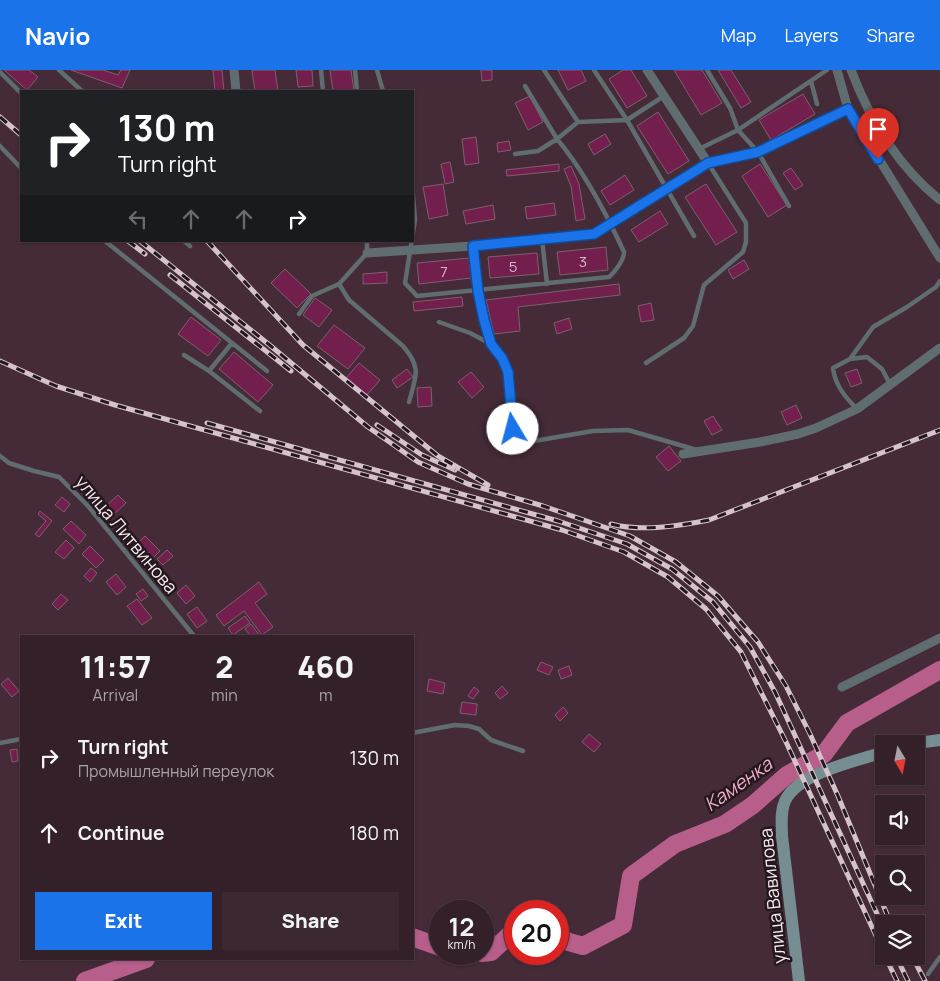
<!DOCTYPE html>
<html lang="en">
<head>
<meta charset="utf-8">
<style>
  :root { --surface:#332029; --page:#3b2831; --text:#f1f3f6; --muted:#a9a3a8; --line:#4e3e46; --accent:#1a73e8 }
  body { margin:0; font-family:Manrope,sans-serif; background:var(--page); color:var(--text); height:100vh; display:flex; flex-direction:column; font-size:19px; white-space:nowrap }
  * { box-sizing:border-box; margin:0 }
  p { font-size:16px; color:var(--muted) }
  .icon { flex:none; width:28px; height:28px; fill:none; stroke:currentColor; stroke-width:2; stroke-linecap:round; stroke-linejoin:round }
  .map { position:relative; flex:1; overflow:hidden }
  .drawer { position:absolute; left:20px; top:565px; width:394px; height:325px; display:flex; flex-direction:column; background:var(--surface); border-radius:0px; box-shadow:0 1px 4px #0004,0 0 0 1px var(--line) }
  .drawer>* { flex:none }
  .banner { position:absolute; left:20px; top:20px; width:394px; height:152px; border-radius:0px; box-shadow:0 1px 4px #0004,0 0 0 1px var(--line); background:#202124; color:#fff; overflow:hidden }
  .needle { width:32px; rotate:170deg }
  .buttons { position:absolute; left:875px; top:665px; display:grid; gap:10px }
  .buttons a { display:grid; place-items:center; width:50px; height:50px; border-radius:0px; background:var(--surface); box-shadow:0 1px 4px #0004,0 0 0 1px var(--line); font-size:25px }
  .speed { position:absolute; left:429px; top:830px; display:flex; gap:10px; font-size:25px; font-weight:700; text-align:center }
  .speed>* { display:grid; place-content:center; width:65px; height:65px; border-radius:50%; background:var(--surface); box-shadow:0 1px 4px #0004,0 0 0 1px var(--line); line-height:1 }
  .speed small { font-size:12px; font-weight:400 }
  .speed .limit { border:8px solid #d22; background:#fff; color:#111 }
  .pin { position:absolute; display:grid; place-items:center; width:42px; height:42px; color:#fff; margin:-51px -21px; border-radius:50% 50% 50% 0; rotate:-45deg; box-shadow:0 0 5px #0007 }
  .pin .icon { rotate:45deg }
  .me { position:absolute; width:55px; margin:-28px; rotate:352deg; stroke-linejoin:round; filter:drop-shadow(0 0 4px #0008) }
  .turn { display:flex; align-items:center; gap:18px; height:105px; padding:0 15px; font-size:22px }
  .turn .icon { width:65px; height:65px; stroke-width:2.5 }
  .turn b { display:block; font-size:35px; line-height:42px }
  .lanes { display:flex; align-items:center; height:48px; padding:0 15px; background:#0003; justify-content:center; gap:25px; direction:ltr }
  .lanes .off { opacity:.35 }
  .eta { display:flex; justify-content:space-evenly; align-items:center; height:85px; text-align:center }
  .eta b { font-size:30px; font-weight:800; line-height:35px }
  .cta { display:flex; gap:10px; margin-top:auto; padding:10px 15px }
  .cta a { flex:1; height:58px; border-radius:0px; background:var(--accent); color:#fff; font-size:20px; font-weight:800; line-height:58px; text-align:center }
  .cta a+a { background:var(--page); color:var(--text) }
  ul { padding:0; list-style:none }
  li { display:flex; align-items:center; gap:15px; height:75px; padding:0 15px }
  li div { flex:1 }
  li b { display:block; font-size:19px }
  li em { font-style:normal }
  header { display:flex; align-items:center; gap:30px; box-sizing:border-box; height:70px; padding:0 25px; background:var(--accent); color:#fff }
  header strong { font-size:24px }
  nav { display:flex; gap:28px; margin-inline-start:auto; font-size:18px }
  .map>svg:first-child { display:block }
  .lines { fill:none; stroke-linecap:round; stroke-linejoin:round }
  .river { stroke:#b75e8b; stroke-width:18 }
  .building { fill:#731f4e; stroke:#7c606d }
  .lane { stroke:#5f6d71; stroke-width:4.5 }
  .street { stroke:#5f6d71; stroke-width:9 }
  .secondary { stroke:#768d92; stroke-width:12 }
  .rail-casing { stroke:#d5c2ca; stroke-width:5 }
  .rail { stroke:#23181d; stroke-width:3; stroke-dasharray:9; stroke-linecap:butt }
  .route-casing { stroke:#114b97; stroke-width:12 }
  .route { stroke:#1a73e8; stroke-width:9 }
  .labels { text-anchor:middle; dominant-baseline:central; stroke-width:5; stroke-linejoin:round; paint-order:stroke }
  .number-label { font-size:15px; fill:#d8b6c8 }
  .street-label { font-size:18px; fill:#fae9f0; stroke:#23181d }
  .water-label { font-size:19px; font-style:italic; fill:#f2aacc; stroke:#23181d }
</style>
</head>
<body>
<header>
<strong>Navio</strong>
<nav><a>Map</a><a>Layers</a><a>Share</a></nav>
</header>
<div class="map">
<svg width="940" height="911" viewBox="0 0 940 911">
  <rect width="100%" height="100%" fill="#442b37"/>
  <g class="lines">
    <path class="river" d="M 558,866 L 569,872 L 583,876 L 623,855 L 631,806 L 675,774 L 725,754 L 753,735 L 787,705 L 824,684 L 847,653 L 940,600
      M 412,867 L 440,877
      M 482,883 L 491,882 L 515,860
      M 458,884 L 465,884
      M 85,911 L 146,889"/>
  </g>
  <path class="building" d="M 4,0 L 29,0 L 38,7 L 27,20 Z
    M 71,0 L 103,0 L 118,5 L 121,0 L 130,0 L 122,18 Z
    M 213,0 L 222,0 L 224,21 L 215,21 Z
    M 252,0 L 275,0 L 278,21 L 255,21 Z
    M 296,0 L 312,0 L 313,16 L 298,17 Z
    M 330,0 L 351,0 L 354,21 L 333,21 Z
    M 481,0 L 492,0 L 492,10 L 482,11 Z
    M 558,0 L 581,0 L 586,11 L 568,20 Z
    M 623,0 L 631,0 L 647,26 L 627,38 L 609,9 Z
    M 674,0 L 702,0 L 722,33 L 701,45 Z
    M 718,0 L 731,0 L 751,32 L 741,38 Z
    M 803,24 L 815,44 L 771,70 L 759,50 Z
    M 530,26 L 543,52 L 528,60 L 515,33 Z
    M 658,42 L 689,91 L 668,104 L 637,56 Z
    M 605,64 L 611,74 L 594,85 L 588,74 Z
    M 476,67 L 479,93 L 465,95 L 462,69 Z
    M 509,71 L 511,80 L 498,82 L 497,73 Z
    M 450,92 L 454,112 L 445,114 L 441,94 Z
    M 559,94 L 559,101 L 507,106 L 506,100 Z
    M 760,94 L 787,135 L 768,147 L 742,106 Z
    M 571,96 L 579,114 L 585,149 L 576,151 L 571,116 L 564,99 Z
    M 791,98 L 803,115 L 795,120 L 783,103 Z
    M 625,105 L 634,120 L 610,135 L 601,121 Z
    M 443,114 L 448,145 L 429,149 L 423,117 Z
    M 706,114 L 737,162 L 716,175 L 685,127 Z
    M 554,133 L 556,145 L 527,149 L 525,137 Z
    M 493,135 L 495,149 L 466,154 L 463,141 Z
    M 660,141 L 668,154 L 639,172 L 631,160 Z
    M 606,177 L 608,200 L 560,205 L 557,182 Z
    M 537,183 L 539,204 L 490,208 L 488,187 Z
    M 469,188 L 471,208 L 419,214 L 417,193 Z
    M 744,190 L 749,199 L 733,209 L 728,200 Z
    M 285,199 L 311,224 L 297,238 L 271,213 Z
    M 387,202 L 387,213 L 363,214 L 363,204 Z
    M 619,214 L 620,225 L 518,237 L 520,261 L 494,264 L 486,230 Z
    M 462,227 L 463,236 L 414,241 L 413,232 Z
    M 315,228 L 332,240 L 319,257 L 303,245 Z
    M 651,233 L 654,250 L 641,252 L 638,236 Z
    M 191,247 L 221,270 L 208,286 L 178,264 Z
    M 569,248 L 572,259 L 557,264 L 554,253 Z
    M 334,255 L 365,278 L 348,299 L 317,276 Z
    M 234,282 L 273,315 L 258,332 L 219,299 Z
    M 359,293 L 380,310 L 366,326 L 346,308 Z
    M 407,299 L 413,307 L 397,318 L 392,310 Z
    M 857,299 L 862,313 L 851,317 L 845,303 Z
    M 471,302 L 484,317 L 472,328 L 458,312 Z
    M 431,317 L 432,336 L 418,337 L 417,318 Z
    M 796,335 L 802,348 L 787,355 L 781,342 Z
    M 713,346 L 722,360 L 712,365 L 704,351 Z
    M 669,376 L 681,391 L 668,401 L 656,387 Z
    M 118,425 L 126,433 L 113,445 L 106,436 Z
    M 62,427 L 70,434 L 64,442 L 55,435 Z
    M 40,441 L 52,451 L 39,467 L 35,464 L 46,451 L 38,444 Z
    M 71,451 L 86,465 L 79,474 L 63,459 Z
    M 145,466 L 160,481 L 151,490 L 136,475 Z
    M 66,470 L 74,478 L 64,489 L 55,482 Z
    M 90,476 L 104,490 L 96,498 L 82,484 Z
    M 167,480 L 173,486 L 163,495 L 157,489 Z
    M 91,498 L 97,503 L 90,512 L 84,506 Z
    M 116,504 L 126,517 L 117,525 L 106,512 Z
    M 259,512 L 267,524 L 255,533 L 273,557 L 262,565 L 244,541 L 224,556 L 216,545 Z
    M 186,515 L 195,526 L 186,534 L 177,523 Z
    M 143,519 L 148,526 L 141,531 L 136,524 Z
    M 61,524 L 68,530 L 58,540 L 52,534 Z
    M 137,529 L 152,548 L 142,555 L 127,536 Z
    M 197,537 L 207,551 L 197,558 L 187,544 Z
    M 245,546 L 250,553 L 233,565 L 228,558 Z
    M 251,554 L 260,566 L 251,566 L 245,559 Z
    M 541,592 L 553,597 L 549,605 L 537,600 Z
    M 569,596 L 572,605 L 561,609 L 558,600 Z
    M 8,608 L 19,621 L 12,627 L 1,614 Z
    M 429,609 L 445,613 L 443,624 L 427,621 Z
    M 502,616 L 508,623 L 500,629 L 495,623 Z
    M 474,617 L 479,621 L 473,629 L 468,626 Z
    M 462,632 L 477,634 L 476,645 L 460,643 Z
    M 563,637 L 568,643 L 560,651 L 555,645 Z
    M 589,664 L 601,674 L 594,682 L 582,672 Z
    M 17,679 L 18,691 L 12,692 L 10,680 Z"/>
  <g class="lines">
    <path class="lane" d="M 59,0 L 82,21
      M 321,0 L 323,21
      M 355,0 L 357,21
      M 377,0 L 383,21
      M 544,0 L 578,52
      M 594,0 L 627,50 L 694,166
      M 707,0 L 730,38 L 738,60 L 758,82 L 789,136
      M 0,2 L 21,23
      M 811,11 L 817,34
      M 0,76 L 21,98
      M 699,79 L 738,60 L 827,0
      M 515,84 L 538,81 L 557,69 L 525,16
      M 412,113 L 415,150 L 405,213 L 417,226 L 609,207 C 615,202 624,190 624,182 C 606,143 585,102 557,69 L 578,52 L 627,50 L 664,26
      M 542,169 L 547,214
      M 105,171 L 267,301
      M 184,171 L 190,176
      M 367,171 L 367,183 L 339,214 L 349,230 L 403,276 C 422,298 416,306 409,332
      M 473,176 C 477,208 480,240 490,271 C 494,281 504,289 507,301 C 514,322 500,370 534,371 L 593,361 L 628,360 L 697,380
      M 299,244 L 312,226 L 339,214
      M 439,252 L 470,263 L 491,274
      M 184,285 L 209,301 L 260,341
      M 850,289 L 873,257 L 907,237 L 936,217 L 940,211
      M 646,293 L 684,268 L 693,256 L 704,215 L 743,182 L 746,172 L 746,153 L 708,93
      M 209,301 L 232,273
      M 857,339 C 845,327 835,315 833,298 L 850,289 L 867,287 L 882,299 L 890,314
      M 0,386 L 9,393 L 34,401 L 59,407 L 88,436 L 194,566
      M 412,663 L 455,655 L 469,656 L 479,659 L 491,670 L 523,681
      M 0,673 L 21,669
      M 928,904 L 940,887"/>
    <path class="street" d="M 234,0 L 236,21
      M 647,0 L 708,93
      M 837,0 L 848,39 L 940,188
      M 851,0 C 870,50 897,96 940,130
      M 367,183 L 473,176 L 595,164 L 708,93 L 758,82 L 848,39
      M 683,384 L 760,372 L 798,364 L 816,358 L 857,339 L 940,278
      M 842,617 L 940,568"/>
    <path class="secondary" d="M 910,674 L 940,670
      M 799,911 L 782,766 C 782,755 780,742 785,731 C 798,703 856,691 884,682"/>
    <defs>
      <path id="rail" d="M 0,47 L 21,65
        M 128,171 L 145,184
        M 140,171 L 272,277 L 368,357 L 418,392 L 468,414 L 543,436 L 630,466 L 676,492 L 718,526 L 758,572 L 786,616 L 810,664 L 838,726 L 891,854
        M 207,171 L 303,275 L 438,386 L 488,415
        M 170,205 L 291,301
        M 0,291 L 56,316 L 115,335 L 562,460 L 624,482 L 668,507 L 706,539 L 741,582 L 786,672 L 884,883
        M 207,353 L 558,451 L 627,474 L 672,499 L 713,532 L 750,577 L 775,622 L 884,859
        M 377,355 L 422,385 L 455,400
        M 611,454 C 641,462 679,456 709,450 L 940,360
        M 885,886 L 897,911
        M 896,886 L 908,911
        M 912,886 L 925,911"/>
    </defs>
    <use href="#rail" class="rail-casing"/>
    <use href="#rail" class="rail"/>
  </g>
  <g class="lines">
    <defs>
      <path id="route" d="M 513,359 L 508,302 L 502,288 L 491,274 L 484,250 L 478,221 L 473,176 L 594,164 L 708,93 L 758,82 L 848,39 L 878,89"/>
    </defs>
    <use href="#route" class="route-casing"/>
    <use href="#route" class="route"/>
  </g>
  <g class="labels">
    <g class="number-label">
      <text x="583" y="191">3</text>
      <text x="513" y="196">5</text>
      <text x="444" y="201">7</text>
    </g>
    <g class="street-label">
      <text transform="translate(127 464) rotate(50)">улица Литвинова</text>
      <text transform="translate(772 826) rotate(-96)">улица Вавилова</text>
    </g>
    <g class="water-label">
      <text transform="translate(738 714) rotate(-35)">Каменка</text>
    </g>
  </g>
</svg>
<div class="buttons">
<a><svg class="needle" viewBox="-14 -14 28 28"><path d="M0-13l5 13h-10z" fill="#e53935"/><path d="M0 13l5-13h-10z" fill="#a9a3a8"/></svg></a>
<a><svg class="icon" aria-label="sound" viewBox="0 0 24 24"><path d="M4 9h4l5-4v14l-5-4H4zM17 9q2 3 0 6"/></svg></a>
<a><svg class="icon" aria-label="search" viewBox="0 0 24 24"><circle cx="10" cy="10" r="6"/><path d="M15 15l6 6"/></svg></a>
<a><svg class="icon" aria-label="layers" viewBox="0 0 24 24"><path d="M12 4l9 5-9 5-9-5zM3 14l9 5 9-5"/></svg></a>
</div>
<div class="speed"><div>12<small>km/h</small></div><div class="limit">20</div></div>
<div class="pin" style="left:878px;top:89px;background:#d93025"><svg class="icon" aria-label="arrive" viewBox="0 0 24 24"><path d="M6 21V4h12l-3 4 3 4H6"/></svg></div>
<svg class="me" style="left:513px;top:359px" viewBox="-20 -20 40 40"><circle r="19" fill="#fff"/><path d="M0-13L10 11 0 6-10 11z" fill="#1a73e8"/></svg>
<div class="banner">
<div class="turn"><svg class="icon" aria-label="right" viewBox="0 0 24 24"><path d="M7 20v-9h11M14 6l5 5-5 5"/></svg><div><b>130 m</b>Turn right</div></div>
<div class="lanes"><svg class="icon off" aria-label="left" viewBox="0 0 24 24"><path d="M17 20v-9H6M10 6l-5 5 5 5"/></svg><svg class="icon off" aria-label="ahead" viewBox="0 0 24 24"><path d="M12 20V5M6 11l6-6 6 6"/></svg><svg class="icon off" aria-label="ahead" viewBox="0 0 24 24"><path d="M12 20V5M6 11l6-6 6 6"/></svg><svg class="icon" aria-label="right" viewBox="0 0 24 24"><path d="M7 20v-9h11M14 6l5 5-5 5"/></svg></div>
</div>
<section class="drawer">
<div class="eta">
<div><b>11:57</b><p>Arrival</p></div>
<div><b>2</b><p>min</p></div>
<div><b>460</b><p>m</p></div>
</div>
<ul>
<li><svg class="icon" aria-label="right" viewBox="0 0 24 24"><path d="M7 20v-9h11M14 6l5 5-5 5"/></svg><div><b>Turn right</b><p>Промышленный переулок</p></div><em>130 m</em></li>
<li><svg class="icon" aria-label="ahead" viewBox="0 0 24 24"><path d="M12 20V5M6 11l6-6 6 6"/></svg><div><b>Continue</b></div><em>180 m</em></li>
</ul>
<div class="cta"><a>Exit</a><a>Share</a></div>
</section>
</div>
</body>
</html>
